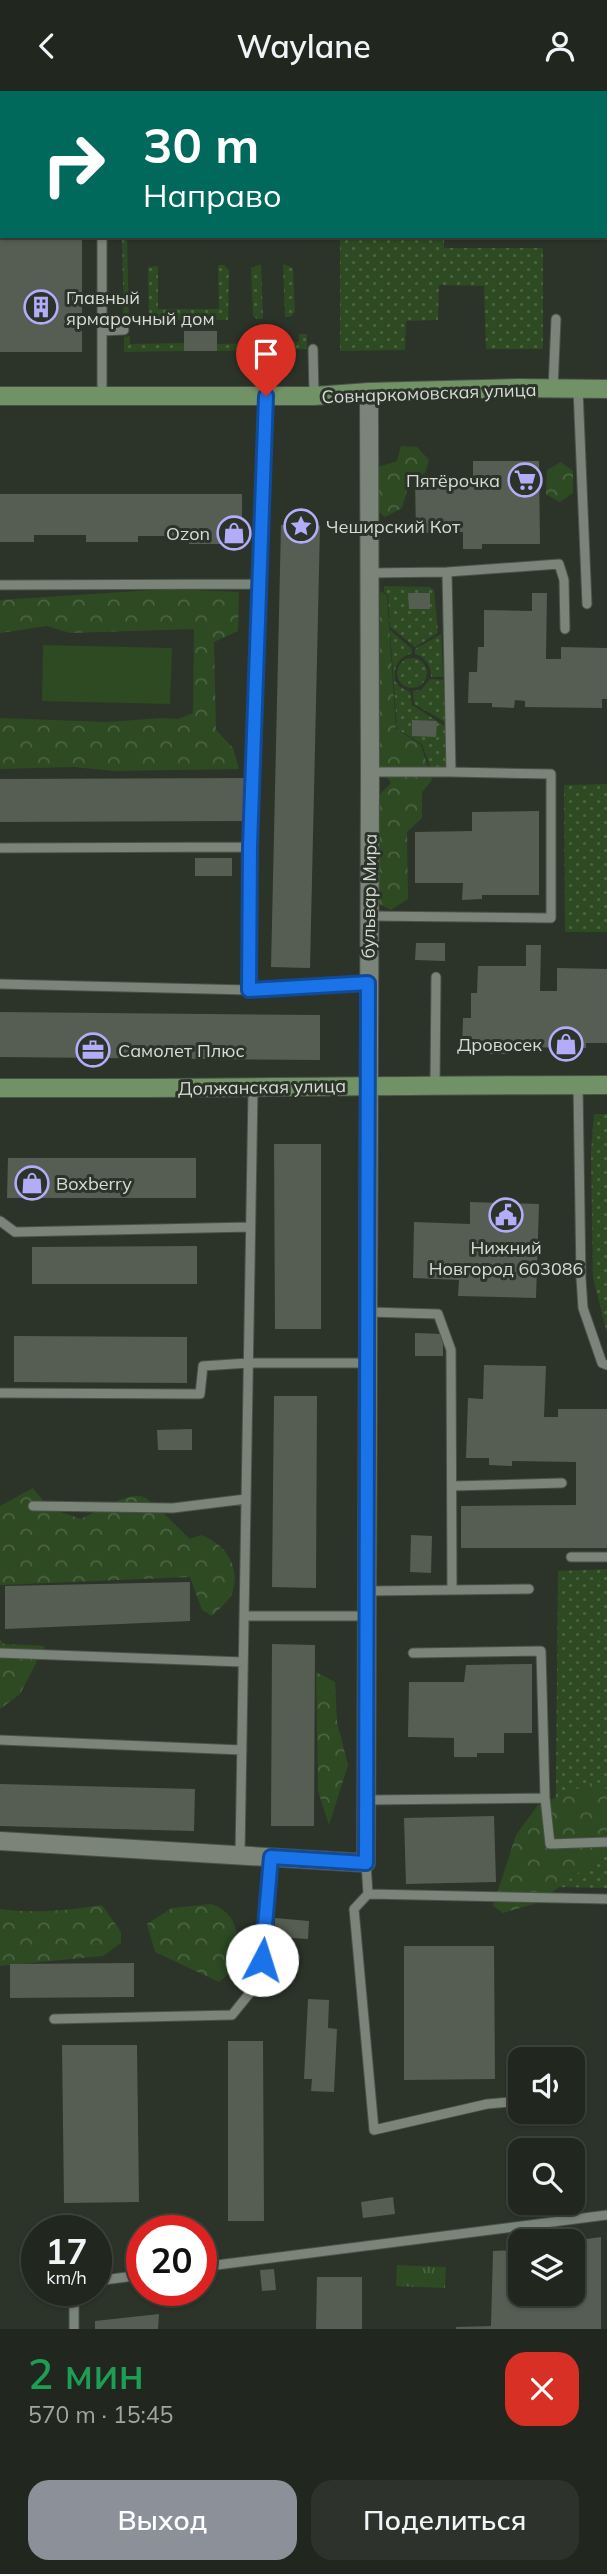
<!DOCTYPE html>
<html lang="ru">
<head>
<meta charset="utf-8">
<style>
  :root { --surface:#21271f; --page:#2d332c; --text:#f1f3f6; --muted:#a2a5a4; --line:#3e443d; --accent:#8c9099 }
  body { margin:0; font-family:Mulish,sans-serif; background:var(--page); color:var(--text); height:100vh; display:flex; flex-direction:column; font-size:26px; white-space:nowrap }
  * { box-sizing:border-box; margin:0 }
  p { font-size:23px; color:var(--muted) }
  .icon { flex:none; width:38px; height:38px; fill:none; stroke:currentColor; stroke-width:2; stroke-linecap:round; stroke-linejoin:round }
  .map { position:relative; height:2238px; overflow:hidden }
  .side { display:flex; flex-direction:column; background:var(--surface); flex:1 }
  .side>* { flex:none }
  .banner { position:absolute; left:0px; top:0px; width:607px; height:147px; box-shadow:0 2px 5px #0004,0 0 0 2px var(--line); background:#00695c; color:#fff; overflow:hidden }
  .buttons { position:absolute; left:508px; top:1956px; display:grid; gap:14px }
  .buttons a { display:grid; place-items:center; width:77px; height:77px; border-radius:14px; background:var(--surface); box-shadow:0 2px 5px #0004,0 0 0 2px var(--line); font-size:35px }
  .speed { position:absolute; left:21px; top:2124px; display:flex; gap:14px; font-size:35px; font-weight:700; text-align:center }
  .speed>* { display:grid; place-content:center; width:91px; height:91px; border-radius:50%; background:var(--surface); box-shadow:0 2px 5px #0004,0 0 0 2px var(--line); line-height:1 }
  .speed small { font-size:18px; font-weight:400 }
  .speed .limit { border:10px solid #d22; background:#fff; color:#111 }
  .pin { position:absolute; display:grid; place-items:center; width:60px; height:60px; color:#fff; margin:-72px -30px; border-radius:50% 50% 50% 0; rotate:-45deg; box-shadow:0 0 7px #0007 }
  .pin .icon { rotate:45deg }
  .me { position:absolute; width:77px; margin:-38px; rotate:5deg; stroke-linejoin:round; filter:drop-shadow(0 0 5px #0008) }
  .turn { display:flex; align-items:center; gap:24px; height:147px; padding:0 28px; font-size:32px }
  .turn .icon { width:91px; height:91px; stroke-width:2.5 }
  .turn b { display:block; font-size:49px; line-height:60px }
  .round { display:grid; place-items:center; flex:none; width:74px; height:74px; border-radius:21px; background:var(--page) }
  .head { display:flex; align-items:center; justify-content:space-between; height:119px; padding:0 28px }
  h1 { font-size:42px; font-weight:600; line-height:52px; color:#1e9e55 }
  .cta { display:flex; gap:14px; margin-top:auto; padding:14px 28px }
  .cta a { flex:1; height:80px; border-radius:21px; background:var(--accent); color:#fff; font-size:28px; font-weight:600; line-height:80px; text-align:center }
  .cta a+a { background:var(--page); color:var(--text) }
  header { display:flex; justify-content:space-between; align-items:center; height:91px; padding:0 28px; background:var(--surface); font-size:32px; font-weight:600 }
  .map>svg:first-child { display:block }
  .grass { fill:url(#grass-dots) }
  .forest { fill:url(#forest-crowns) }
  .park { fill:url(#park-tufts) }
  .pitch { fill:#2d4a23 }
  .building { fill:#565e53 }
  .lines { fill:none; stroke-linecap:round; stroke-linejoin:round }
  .lane-casing { stroke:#4b5149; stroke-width:11 }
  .street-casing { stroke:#4b5149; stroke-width:20 }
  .secondary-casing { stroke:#4b5149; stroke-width:20 }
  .lane { stroke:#7b8478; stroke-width:9 }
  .street { stroke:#7b8478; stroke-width:18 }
  .secondary { stroke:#719166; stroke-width:18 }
  .route-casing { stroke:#114b97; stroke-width:18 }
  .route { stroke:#1a73e8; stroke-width:12 }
  .labels { text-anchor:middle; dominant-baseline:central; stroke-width:6; stroke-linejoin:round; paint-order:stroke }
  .poi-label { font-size:18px; fill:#d7dcd6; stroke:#2c3429; text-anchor:start }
  .street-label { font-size:18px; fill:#d7dcd6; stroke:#2c3429 }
</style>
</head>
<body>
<header><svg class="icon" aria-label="back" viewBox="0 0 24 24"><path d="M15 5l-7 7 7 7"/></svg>Waylane<svg class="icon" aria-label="person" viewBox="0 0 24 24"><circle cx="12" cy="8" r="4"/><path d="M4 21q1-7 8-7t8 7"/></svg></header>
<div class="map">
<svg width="607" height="2238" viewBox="0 0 607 2238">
  <defs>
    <pattern id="grass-dots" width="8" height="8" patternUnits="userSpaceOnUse" patternTransform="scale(1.75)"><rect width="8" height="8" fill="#2d4a23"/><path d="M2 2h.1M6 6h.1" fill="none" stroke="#4b6442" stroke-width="1.8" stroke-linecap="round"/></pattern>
    <pattern id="forest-crowns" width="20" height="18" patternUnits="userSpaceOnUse" patternTransform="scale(1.75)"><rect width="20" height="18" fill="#2d4a23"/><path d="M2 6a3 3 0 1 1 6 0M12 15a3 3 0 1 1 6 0" fill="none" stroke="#4b6442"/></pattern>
    <pattern id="park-tufts" width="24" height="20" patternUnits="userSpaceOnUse" patternTransform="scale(1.75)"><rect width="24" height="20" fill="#2d4a23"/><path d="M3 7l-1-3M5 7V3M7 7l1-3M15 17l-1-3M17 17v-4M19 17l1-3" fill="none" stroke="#4b6442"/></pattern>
  </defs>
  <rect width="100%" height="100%" fill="#2c3429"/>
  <path class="grass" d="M 122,145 L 127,145 L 129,232 L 124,232 Z
    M 340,145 L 444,145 L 444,157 L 543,157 L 543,258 L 486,258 L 484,195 L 439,194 L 438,229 L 406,230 L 405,259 L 340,260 Z
    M 261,173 L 263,228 L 257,228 L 253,225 L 251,177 Z
    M 283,173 L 293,177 L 295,221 L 290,226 L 285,226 Z
    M 218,174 L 224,174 L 229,179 L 228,229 L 149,229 L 148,176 L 158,175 L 158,218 L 219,218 Z
    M 299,243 L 307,243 L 307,258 L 217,260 L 217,253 L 299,251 Z
    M 130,245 L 130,253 L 184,252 L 184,260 L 124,261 L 124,246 Z
    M 384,495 L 430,496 L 434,499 L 438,542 L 415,556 L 390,536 L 388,504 L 384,501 Z
    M 390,539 L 412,558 L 412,562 C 397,568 394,574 395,590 L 400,596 L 410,601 L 412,614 L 448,637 L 450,679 L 431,679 L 422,653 L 397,638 Z
    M 441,543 L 443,586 L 431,586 C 432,575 425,566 415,563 L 415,558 Z
    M397 582a15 15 0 1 1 30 0a15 15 0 1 1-30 0Z
    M 430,588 L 443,589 L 445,631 L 414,613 L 413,600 L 421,599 Z
    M 607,693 L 607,841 L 565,841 L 564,694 Z
    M 594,1023 L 607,1023 L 607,1242 L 593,1187 L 591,1061 Z
    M 607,1478 L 607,1797 L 555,1796 L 558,1480 Z"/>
  <path class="forest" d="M 401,355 L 417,356 L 429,369 L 425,382 L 410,389 L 402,417 L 385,426 L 375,418 L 375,377 L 397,370 Z
    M 561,371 L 573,380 L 573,402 L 560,411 L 546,403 L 547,379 Z
    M 169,498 L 239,501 L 238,540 L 214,551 L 216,639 L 233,657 L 239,678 L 115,680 L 73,676 L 0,678 L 0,627 L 107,631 L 162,627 L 178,628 L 193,622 L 194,538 L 70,542 L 47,535 L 0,542 L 0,509 Z
    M 380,500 L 387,504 L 396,638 L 421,654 L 432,689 L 422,701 L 422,727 L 407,741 L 408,808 L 391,819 L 373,810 L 373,793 L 381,782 L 373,772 L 372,741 L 380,731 L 380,703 L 391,692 L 380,676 Z
    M 33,1397 L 49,1417 L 81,1428 C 95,1421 129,1400 144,1406 C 155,1412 180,1439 190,1448 L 201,1444 C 227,1453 242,1478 231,1505 C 227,1512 217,1519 212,1525 L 202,1519 L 190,1486 L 0,1494 L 0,1415 Z
    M 0,1548 L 4,1553 L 45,1555 L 20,1603 L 0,1618 Z
    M 316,1581 L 335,1591 L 337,1631 L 348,1674 L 329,1734 L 318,1700 Z
    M 596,1690 L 607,1698 L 607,1761 L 537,1812 L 503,1822 L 493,1815 L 516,1744 L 538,1714 Z
    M 211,1813 C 237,1822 236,1840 242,1864 L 236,1877 L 219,1891 L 155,1861 L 147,1833 L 172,1817 Z
    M 102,1814 L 121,1841 L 121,1852 L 103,1865 L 0,1875 L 0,1818 C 35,1823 68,1819 102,1814 Z"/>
  <path class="park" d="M 397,2174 L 446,2176 L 445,2197 L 396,2195 Z"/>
  <path class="pitch" d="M 43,554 L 172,557 L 170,613 L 42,610 Z"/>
  <path class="building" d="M 0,145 L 82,145 L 82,261 L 0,261 Z
    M 184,240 L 217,240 L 217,260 L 184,260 Z
    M 473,370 L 539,370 L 540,453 L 482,453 L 482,458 L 463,458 L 463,441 L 416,442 L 415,390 L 473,390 Z
    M 0,403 L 242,403 L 242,453 L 189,453 L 189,445 L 138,445 L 138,451 L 86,451 L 86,444 L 34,444 L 34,451 L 0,451 Z
    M 281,434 L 320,435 L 310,877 L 271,876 Z
    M 408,502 L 430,502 L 430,518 L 409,518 Z
    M 532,502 L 547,502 L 546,568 L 561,568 L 561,556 L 607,557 L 607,608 L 602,608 L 602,617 L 525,616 L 525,610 L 515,609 L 514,617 L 492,616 L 492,612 L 468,612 L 469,581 L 477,581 L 478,556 L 484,556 L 484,519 L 532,520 Z
    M 412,629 L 437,630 L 436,646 L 412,645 Z
    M 244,687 L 245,730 L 0,731 L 0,688 Z
    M 539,720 L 539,804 L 482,804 L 482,808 L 462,809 L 463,792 L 415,792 L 415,741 L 472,740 L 472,721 Z
    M 195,767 L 232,767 L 232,785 L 195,785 Z
    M 416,852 L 445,852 L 445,870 L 415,869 Z
    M 526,854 L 541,854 L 540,900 L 557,900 L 557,877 L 607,878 L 607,952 L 586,952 L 586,957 L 508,956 L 508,963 L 486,963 L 486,958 L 462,958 L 463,927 L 471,927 L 471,902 L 477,902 L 478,875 L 526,875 Z
    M 0,921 L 320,924 L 320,969 L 0,966 Z
    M 274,1053 L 321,1053 L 321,1238 L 275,1238 Z
    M 8,1067 L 196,1067 L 196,1107 L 7,1107 Z
    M 470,1111 L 539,1113 L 536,1207 L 458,1205 L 459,1189 L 413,1187 L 414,1131 L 470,1133 Z
    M 197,1155 L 197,1193 L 32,1193 L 32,1156 Z
    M 415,1242 L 443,1243 L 443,1265 L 415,1265 Z
    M 14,1245 L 187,1246 L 187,1292 L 14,1291 Z
    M 484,1274 L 546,1275 L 544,1326 L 558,1326 L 558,1318 L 607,1318 L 607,1457 L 461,1457 L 461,1415 L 576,1414 L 576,1371 L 512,1370 L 512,1375 L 489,1374 L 489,1367 L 466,1367 L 468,1307 L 483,1308 Z
    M 274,1305 L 317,1305 L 316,1497 L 272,1496 Z
    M 192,1338 L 192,1359 L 158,1359 L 157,1339 Z
    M 411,1444 L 432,1445 L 431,1482 L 410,1481 Z
    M 190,1491 L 190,1530 L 5,1538 L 5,1495 Z
    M 272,1553 L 315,1554 L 314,1735 L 271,1735 Z
    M 532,1573 L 532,1642 L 504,1642 L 504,1662 L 477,1662 L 477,1666 L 454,1666 L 454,1647 L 408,1646 L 409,1591 L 464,1591 L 466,1574 Z
    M 0,1693 L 195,1698 L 194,1740 L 0,1735 Z
    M 494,1725 L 496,1791 L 406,1793 L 404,1727 Z
    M 275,1827 L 309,1830 L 308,1848 L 274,1846 Z
    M 404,1855 L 494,1855 L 495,1988 L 404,1989 Z
    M 134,1872 L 134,1906 L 10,1907 L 10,1873 Z
    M 308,1908 L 329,1909 L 328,1937 L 337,1938 L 334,2001 L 311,2000 L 312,1988 L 304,1988 Z
    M 228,1950 L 263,1950 L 264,2130 L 228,2130 Z
    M 62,1954 L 137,1954 L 139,2111 L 64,2112 Z
    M 393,2106 L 395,2123 L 363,2127 L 361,2111 Z
    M 562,2144 L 563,2151 L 538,2151 L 538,2146 Z
    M 601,2146 L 601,2238 L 456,2238 L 456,2236 L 491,2235 L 493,2160 L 520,2159 L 520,2203 L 572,2203 L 572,2150 Z
    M 274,2178 L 276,2199 L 262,2200 L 260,2179 Z
    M 317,2186 L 362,2186 L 362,2238 L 316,2238 Z
    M 159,2223 L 158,2238 L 95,2238 L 95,2230 Z"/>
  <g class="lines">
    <defs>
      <path id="lane" d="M 103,240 L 124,239
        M 313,258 L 314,305
        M 553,298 L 556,228
        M 578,298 L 587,513
        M 102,305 L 102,145
        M 370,482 L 447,481 L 559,473 L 564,489 L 565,538
        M 0,494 L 260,493
        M 370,681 L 451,681
        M 0,757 L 250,756
        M 369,825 L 551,827 L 551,683 L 451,681 L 447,481
        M 0,893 L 249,899 L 368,892
        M 249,899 L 250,756 L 266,305
        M 435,993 L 436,886
        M 578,994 L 581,1187 L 583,1217 L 602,1272 L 607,1274
        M 0,1130 L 15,1141 L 250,1136
        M 369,1221 L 438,1223 L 451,1259 L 452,1499
        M 1,1302 L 200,1303 L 203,1275 L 248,1272 L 369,1272
        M 452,1395 L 562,1392
        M 33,1415 L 173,1417 L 246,1408
        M 571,1466 L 607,1466
        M 368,1500 L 529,1498
        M 244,1525 L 368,1525
        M 0,1562 L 243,1571
        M 0,1649 L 242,1659
        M 545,1707 L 550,1753 L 607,1751
        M 367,1709 L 545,1707 L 541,1560 L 413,1562
        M 240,1764 L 253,998
        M 366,1772 L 368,1803 L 607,1808
        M 368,1803 L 354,1818 L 374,2039 L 487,2013 L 520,2010
        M 54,1928 L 232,1924 L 261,1888 L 271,1766
        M 572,2006 L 579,2006
        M 201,2176 L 607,2124
        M 96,2190 L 142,2184
        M 74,2200 L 74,2238"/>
      <path id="street" d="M 0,1750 L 366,1772 L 370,681 L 369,301"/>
      <path id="secondary" d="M 0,305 L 314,305 L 369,301 L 519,297 L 607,298
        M 0,997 C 202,998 405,994 607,994"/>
    </defs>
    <use href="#lane" class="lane-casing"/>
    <use href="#street" class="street-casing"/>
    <use href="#secondary" class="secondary-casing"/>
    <use href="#lane" class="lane"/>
    <use href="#street" class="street"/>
    <use href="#secondary" class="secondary"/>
  </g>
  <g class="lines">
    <defs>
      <path id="route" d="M 262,1869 L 271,1766 L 366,1772 L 368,892 L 249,899 L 250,755 L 266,305"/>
    </defs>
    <use href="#route" class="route-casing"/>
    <use href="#route" class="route"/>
  </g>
  <defs>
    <symbol id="building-ring" viewBox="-11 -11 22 22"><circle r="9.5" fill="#2c3429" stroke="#b4acf9" stroke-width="1.5"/><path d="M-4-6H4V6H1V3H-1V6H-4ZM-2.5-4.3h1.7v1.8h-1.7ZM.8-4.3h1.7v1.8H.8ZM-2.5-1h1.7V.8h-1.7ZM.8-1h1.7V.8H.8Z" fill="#b4acf9"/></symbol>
    <symbol id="supermarket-ring" viewBox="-11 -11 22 22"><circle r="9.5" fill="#2c3429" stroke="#b4acf9" stroke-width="1.5"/><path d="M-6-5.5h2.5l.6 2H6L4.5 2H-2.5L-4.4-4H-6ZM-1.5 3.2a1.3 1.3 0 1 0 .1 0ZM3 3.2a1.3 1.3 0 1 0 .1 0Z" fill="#b4acf9"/></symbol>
    <symbol id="sight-ring" viewBox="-11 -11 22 22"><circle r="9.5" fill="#2c3429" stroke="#b4acf9" stroke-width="1.5"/><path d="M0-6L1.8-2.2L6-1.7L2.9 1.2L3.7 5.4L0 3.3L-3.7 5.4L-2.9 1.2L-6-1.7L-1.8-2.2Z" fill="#b4acf9"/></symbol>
    <symbol id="shop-ring" viewBox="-11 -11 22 22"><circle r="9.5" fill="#2c3429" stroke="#b4acf9" stroke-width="1.5"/><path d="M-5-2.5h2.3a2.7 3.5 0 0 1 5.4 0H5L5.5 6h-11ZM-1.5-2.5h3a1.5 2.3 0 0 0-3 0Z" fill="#b4acf9"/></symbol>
    <symbol id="office-ring" viewBox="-11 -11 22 22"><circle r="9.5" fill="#2c3429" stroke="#b4acf9" stroke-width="1.5"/><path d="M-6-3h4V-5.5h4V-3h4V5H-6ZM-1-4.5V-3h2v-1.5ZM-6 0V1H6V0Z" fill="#b4acf9"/></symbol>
    <symbol id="civic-ring" viewBox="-11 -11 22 22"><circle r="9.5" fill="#2c3429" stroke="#b4acf9" stroke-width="1.5"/><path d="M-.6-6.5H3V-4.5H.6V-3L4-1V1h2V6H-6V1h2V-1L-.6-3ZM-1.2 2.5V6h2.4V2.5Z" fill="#b4acf9"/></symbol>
  </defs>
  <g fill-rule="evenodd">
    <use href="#building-ring" x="22" y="197" width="38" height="38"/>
    <use href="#supermarket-ring" x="506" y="370" width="38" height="38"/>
    <use href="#sight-ring" x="282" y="416" width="38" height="38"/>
    <use href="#shop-ring" x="215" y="423" width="38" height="38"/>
    <use href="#shop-ring" x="547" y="934" width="38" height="38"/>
    <use href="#office-ring" x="74" y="940" width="38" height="38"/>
    <use href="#shop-ring" x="13" y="1073" width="38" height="38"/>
    <use href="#civic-ring" x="487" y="1105" width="38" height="38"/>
  </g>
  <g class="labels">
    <g class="poi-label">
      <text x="66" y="206">Главный<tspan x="66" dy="21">ярмарочный дом</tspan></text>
      <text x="500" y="389" text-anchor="end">Пятёрочка</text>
      <text x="326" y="435">Чеширский Кот</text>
      <text x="210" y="442" text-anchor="end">Ozon</text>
      <text x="542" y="953" text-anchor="end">Дровосек</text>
      <text x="118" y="959">Самолет Плюс</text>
      <text x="56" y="1092">Boxberry</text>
      <text x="506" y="1156" text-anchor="middle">Нижний<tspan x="506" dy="21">Новгород 603086</tspan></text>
    </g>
    <g class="street-label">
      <text transform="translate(429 302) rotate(-2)">Совнаркомовская улица</text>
      <text transform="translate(369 805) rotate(-89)">бульвар Мира</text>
      <text transform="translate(262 996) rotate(-1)">Должанская улица</text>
    </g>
  </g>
</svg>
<div class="buttons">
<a><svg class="icon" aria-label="sound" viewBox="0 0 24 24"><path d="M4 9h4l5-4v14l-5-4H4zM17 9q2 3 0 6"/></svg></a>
<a><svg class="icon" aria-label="search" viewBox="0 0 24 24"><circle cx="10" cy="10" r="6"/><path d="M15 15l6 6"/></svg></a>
<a><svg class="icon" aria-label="layers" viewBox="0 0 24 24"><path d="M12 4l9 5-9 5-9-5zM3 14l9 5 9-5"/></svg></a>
</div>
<div class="speed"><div>17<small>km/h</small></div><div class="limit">20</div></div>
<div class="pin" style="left:266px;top:305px;background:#d93025"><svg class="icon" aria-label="arrive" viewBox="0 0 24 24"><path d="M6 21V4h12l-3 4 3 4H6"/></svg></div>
<svg class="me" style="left:262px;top:1869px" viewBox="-20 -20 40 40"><circle r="19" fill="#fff"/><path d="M0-13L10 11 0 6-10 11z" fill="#1a73e8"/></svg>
<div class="banner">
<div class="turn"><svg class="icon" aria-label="right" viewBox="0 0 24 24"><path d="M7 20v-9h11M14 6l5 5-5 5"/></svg><div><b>30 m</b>Направо</div></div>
</div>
</div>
<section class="side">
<div class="head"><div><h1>2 мин</h1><p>570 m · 15:45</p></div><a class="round" style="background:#d93025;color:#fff"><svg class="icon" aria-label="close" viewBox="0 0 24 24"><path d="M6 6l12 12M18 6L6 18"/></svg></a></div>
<div class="cta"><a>Выход</a><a>Поделиться</a></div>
</section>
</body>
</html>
